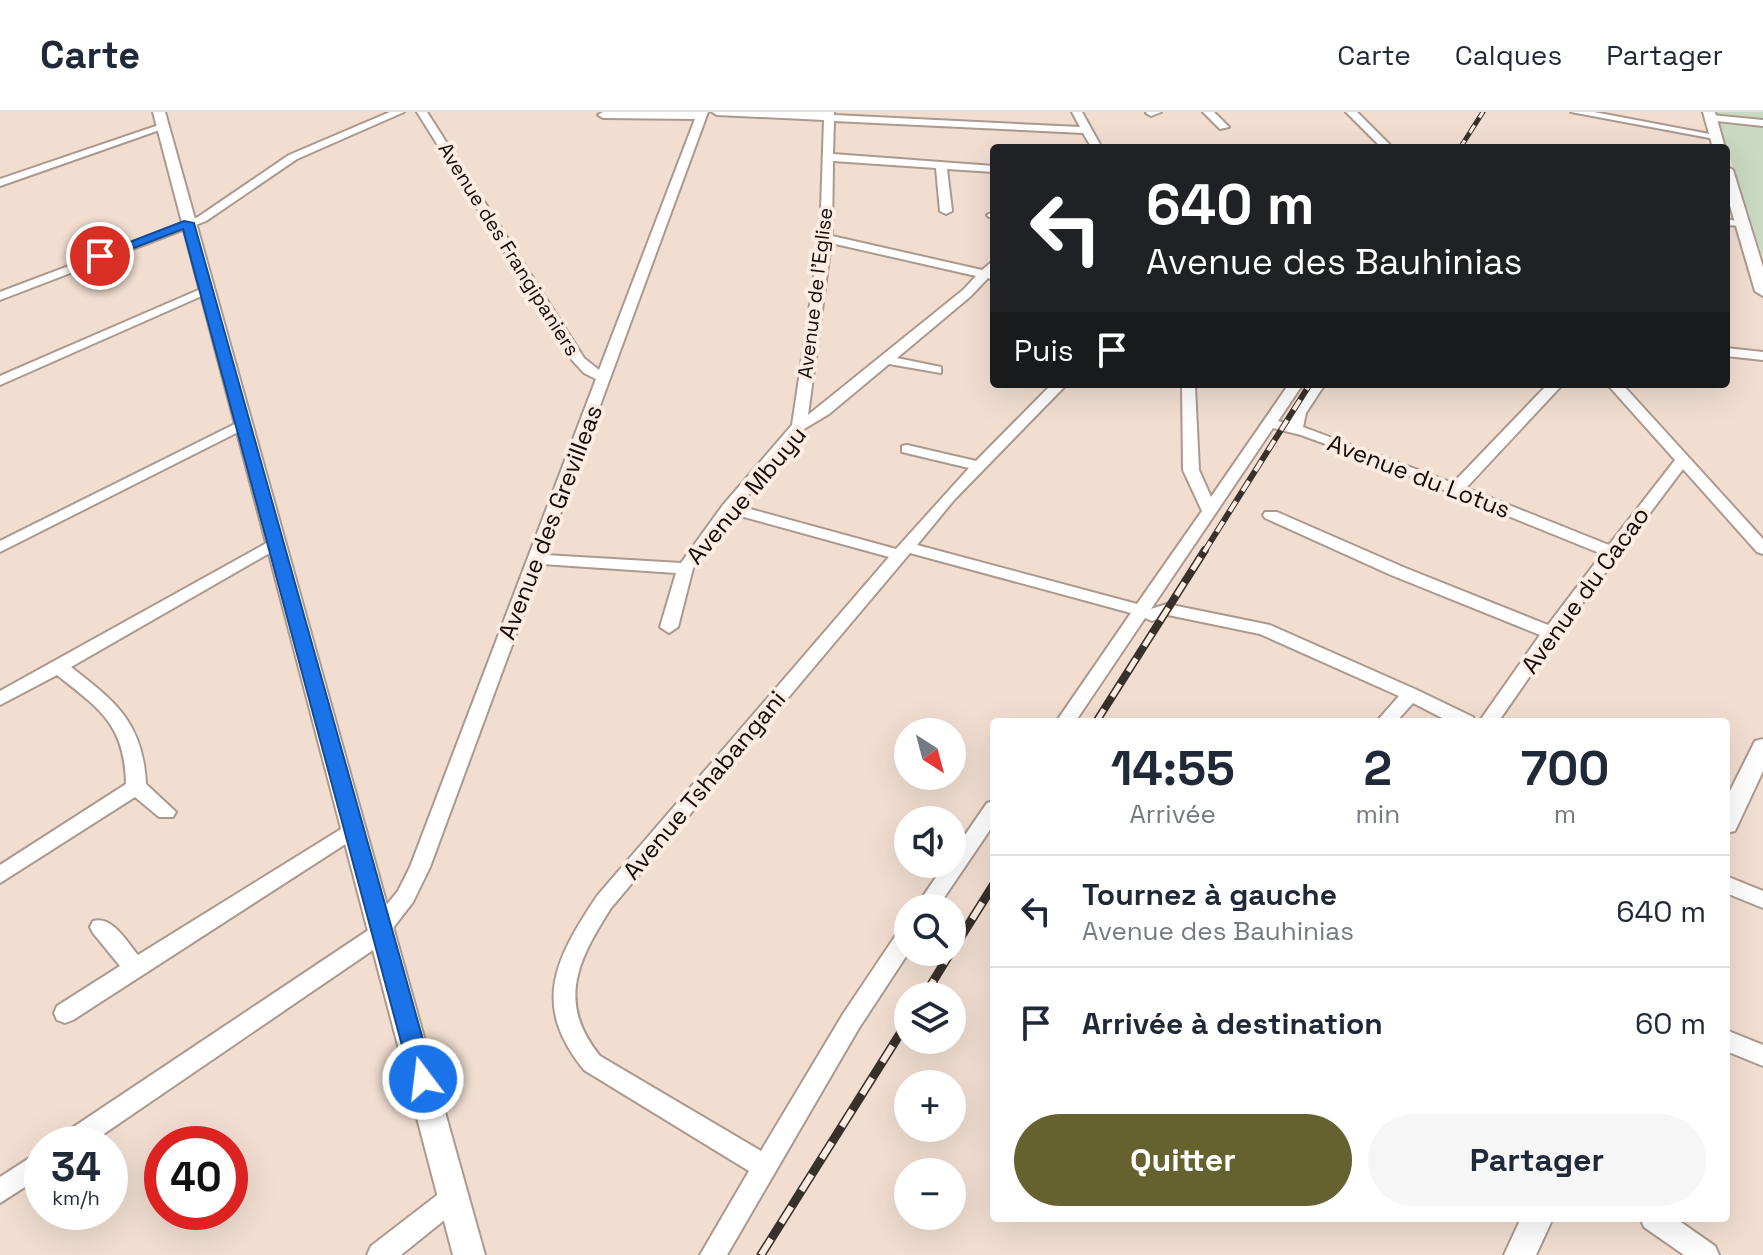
<!DOCTYPE html>
<html lang="fr">
<head>
<meta charset="utf-8">
<style>
  :root { --surface:#fff; --page:#f6f6f7; --text:#1f2937; --muted:#747a83; --line:#e0e1e3; --accent:#65622f }
  body { margin:0; font-family:"Space Grotesk",sans-serif; background:var(--page); color:var(--text); height:100vh; display:flex; flex-direction:column; font-size:30px; white-space:nowrap }
  * { box-sizing:border-box; margin:0 }
  p { font-size:26px; color:var(--muted) }
  .icon { flex:none; width:44px; height:44px; fill:none; stroke:currentColor; stroke-width:2; stroke-linecap:round; stroke-linejoin:round }
  .map { position:relative; flex:1; overflow:hidden }
  .drawer { position:absolute; left:990px; top:606px; width:740px; height:504px; display:flex; flex-direction:column; background:var(--surface); border-radius:8px; box-shadow:0 8px 32px #0002 }
  .drawer>* { flex:none }
  .banner { position:absolute; left:990px; top:32px; width:740px; height:244px; border-radius:8px; box-shadow:0 8px 32px #0002; background:#202124; color:#fff; overflow:hidden }
  .needle { width:52px; rotate:144deg }
  .buttons { position:absolute; left:894px; top:606px; display:grid; gap:16px }
  .buttons a { display:grid; place-items:center; width:72px; height:72px; border-radius:50%; background:var(--surface); box-shadow:0 8px 32px #0002; font-size:40px }
  .speed { position:absolute; left:24px; top:1014px; display:flex; gap:16px; font-size:40px; font-weight:700; text-align:center }
  .speed>* { display:grid; place-content:center; width:104px; height:104px; border-radius:50%; background:var(--surface); box-shadow:0 8px 32px #0002; line-height:1 }
  .speed small { font-size:20px; font-weight:400 }
  .speed .limit { border:12px solid #d22; background:#fff; color:#111 }
  .pin { position:absolute; display:grid; place-items:center; width:68px; height:68px; color:#fff; margin:-34px; border:4px solid #fff; border-radius:50%; box-shadow:0 2px 8px #0007 }
  .me { position:absolute; width:88px; margin:-44px; rotate:345deg; stroke-linejoin:round; filter:drop-shadow(0 0 6px #0008) }
  .turn { display:flex; align-items:center; gap:28px; height:168px; padding:0 24px; font-size:36px }
  .turn .icon { width:104px; height:104px; stroke-width:2.5 }
  .turn b { display:block; font-size:56px; line-height:68px }
  .then { display:flex; align-items:center; height:76px; padding:0 24px; background:#0003; gap:16px; font-size:30px }
  .eta { display:flex; justify-content:space-evenly; align-items:center; height:136px; text-align:center }
  .eta b { font-size:48px; font-weight:800; line-height:56px }
  .primary-button { display:flex; gap:16px; margin-top:auto; padding:16px 24px }
  .primary-button a { flex:1; height:92px; border-radius:48px; background:var(--accent); color:#fff; font-size:32px; font-weight:800; line-height:92px; text-align:center }
  .primary-button a+a { background:var(--page); color:var(--text) }
  ul { padding:0; list-style:none }
  li { display:flex; align-items:center; gap:24px; height:112px; padding:0 24px; border-top:2px solid var(--line) }
  li div { flex:1 }
  li b { display:block; font-size:30px }
  li em { font-style:normal }
  header { display:flex; align-items:center; gap:48px; box-sizing:border-box; height:112px; padding:0 40px; background:var(--surface); border-bottom:2px solid var(--line) }
  header strong { font-size:38px }
  nav { display:flex; gap:44px; margin-inline-start:auto; font-size:28px }
  .map>svg:first-child { display:block }
  .green { fill:#cad9c1 }
  .lines { fill:none; stroke-linecap:round; stroke-linejoin:round }
  .minor-casing { stroke:#ac998d; stroke-width:4 }
  .tertiary-casing { stroke:#ac998d; stroke-width:4 }
  .minor { fill:#fff; fill-rule:evenodd }
  .tertiary { fill:#fff; fill-rule:evenodd }
  .rail-far3-casing { stroke:#38302a; stroke-width:5 }
  .rail-far2-casing { stroke:#38302a; stroke-width:6 }
  .rail-far1-casing { stroke:#38302a; stroke-width:8 }
  .rail-casing { stroke:#38302a; stroke-width:9 }
  .rail-far3 { stroke:#fcece2; stroke-width:3; stroke-dasharray:9; stroke-linecap:butt }
  .rail-far2 { stroke:#fcece2; stroke-width:4; stroke-dasharray:12; stroke-linecap:butt }
  .rail-far1 { stroke:#fcece2; stroke-width:5; stroke-dasharray:15; stroke-linecap:butt }
  .rail { stroke:#fcece2; stroke-width:6; stroke-dasharray:19; stroke-linecap:butt }
  .route { fill:#1a73e8; stroke:#114b97; stroke-width:2 }
  .labels { text-anchor:middle; dominant-baseline:central; stroke-width:8; stroke-linejoin:round; paint-order:stroke }
  .far-street-label { font-size:20px; fill:#100a06; stroke:#fcece2 }
  .street-label { font-size:24px; fill:#100a06; stroke:#fcece2 }
</style>
</head>
<body>
<header>
<strong>Carte</strong>
<nav><a>Carte</a><a>Calques</a><a>Partager</a></nav>
</header>
<div class="map">
<svg width="1763" height="1143" viewBox="0 0 1763 1143">
  <rect width="100%" height="100%" fill="#f2ded1"/>
  <path class="green" d="M 1715,0 L 1763,0 L 1763,145 Z"/>
  <g class="lines">
    <defs>
      <path id="minor" d="M 390,0 L 404,0 L 297,47 L 206,109 L 0,188 L 0,180 L 198,105 L 289,43 Z
        M 417,0 L 427,0 L 584,246 L 599,258 L 695,7 L 603,6 L 598,3 L 603,0 L 708,0 L 545,443 L 681,451 L 723,393 L 792,313 L 820,126 L 824,8 L 717,3 L 712,0 L 834,0 L 834,3 L 1080,15 L 1072,0 L 1082,0 L 1102,36 L 1092,36 L 1083,21 L 834,9 L 833,42 L 994,54 L 994,60 L 947,57 L 952,99 L 946,102 L 940,99 L 936,56 L 833,49 L 832,124 L 982,158 L 994,148 L 994,168 L 988,166 L 971,184 L 897,246 L 941,255 L 941,261 L 889,252 L 829,302 L 804,317 L 739,394 L 896,437 L 969,356 L 902,340 L 902,334 L 907,333 L 976,349 L 1052,272 L 1067,272 L 954,388 L 917,433 L 1137,492 L 1202,399 L 1183,358 L 1182,272 L 1195,274 L 1199,358 L 1211,385 L 1289,272 L 1303,272 L 1278,309 L 1289,312 L 1292,301 L 1311,272 L 1325,272 L 1306,301 L 1303,315 L 1453,371 L 1548,272 L 1563,272 L 1466,376 L 1609,433 L 1675,348 L 1607,272 L 1622,272 L 1763,427 L 1763,442 L 1757,440 L 1683,357 L 1557,525 L 1498,610 L 1479,610 L 1540,523 L 1391,463 L 1265,406 L 1263,403 L 1265,400 L 1277,400 L 1403,455 L 1548,513 L 1602,442 L 1375,350 L 1301,323 L 1273,316 L 1151,497 L 1167,492 L 1270,513 L 1417,578 L 1473,605 L 1475,610 L 1450,610 L 1413,591 L 1396,610 L 1376,610 L 1399,584 L 1260,522 L 1168,503 L 1152,509 L 1145,506 L 1075,610 L 1056,610 L 1131,501 L 910,441 L 611,796 C 578,848 556,890 600,944 L 761,1039 L 843,902 L 900,817 L 908,814 L 909,840 L 859,916 L 727,1143 L 700,1143 L 749,1059 L 584,958 C 531,893 555,847 597,784 L 889,445 L 733,402 L 693,456 L 678,515 L 669,521 L 660,515 L 676,461 L 542,452 L 430,755 L 413,790 L 393,816 L 392,825 L 89,1032 L 57,1032 L 60,1024 L 373,815 L 375,807 L 398,779 L 410,755 L 596,267 L 584,261 L 572,248 ZM 831,131 L 976,164 L 963,178 L 808,303 Z
        M 1161,0 L 1151,4 L 1146,1 L 1147,0 Z
        M 1203,0 L 1214,0 L 1229,15 L 1220,17 Z
        M 1346,0 L 1357,0 L 1393,36 L 1382,36 Z
        M 1571,0 L 1594,0 L 1720,24 L 1715,27 Z
        M 1711,3 L 1763,8 L 1763,14 L 1707,8 L 1707,4 Z
        M 159,13 L 168,15 L 0,74 L 0,67 Z
        M 993,100 L 994,106 L 989,105 L 987,103 Z
        M 1726,107 L 1748,111 L 1742,114 L 1726,113 Z
        M 203,176 L 213,179 L 0,273 L 0,264 Z
        M 1726,236 L 1763,240 L 1763,248 L 1726,244 Z
        M 243,308 L 250,312 L 248,315 L 0,440 L 0,429 Z
        M 274,427 L 280,429 L 282,432 L 280,435 L 71,555 C 116,590 143,611 146,672 L 176,700 L 173,705 L 159,705 L 135,685 L 0,771 L 0,753 L 126,672 C 125,613 100,597 57,563 L 0,593 L 0,579 Z
        M 994,689 L 994,712 L 937,796 L 915,796 L 945,752 L 952,752 L 952,742 L 987,691 Z
        M 354,709 L 361,712 L 364,717 L 361,722 L 73,908 L 65,911 L 57,908 L 54,901 L 57,894 L 120,854 L 93,821 L 90,815 L 93,809 C 112,803 127,830 138,843 Z
        M 1726,764 L 1763,779 L 1763,796 L 1726,781 Z
        M 1726,918 L 1763,933 L 1763,954 L 1726,939 Z
        M 42,1038 L 42,1064 L 0,1091 L 0,1065 Z
        M 454,1073 L 463,1077 L 467,1085 L 463,1093 L 401,1143 L 367,1143 L 371,1134 L 445,1077 Z
        M 1640,1106 L 1675,1106 L 1715,1134 L 1719,1143 L 1684,1143 L 1644,1115 Z"/>
      <path id="tertiary" d="M 153,0 L 165,0 L 485,1143 L 453,1143 Z
        M 1703,0 L 1715,0 L 1725,36 L 1713,36 Z
        M 1726,54 L 1733,58 L 1763,155 L 1763,184 L 1755,179 L 1726,80 Z
        M 1763,627 L 1763,659 L 1735,719 L 1726,721 L 1726,687 L 1755,629 Z
        M 1521,1106 L 1553,1106 L 1536,1143 L 1504,1143 Z"/>
    </defs>
    <use href="#minor" class="minor-casing"/>
    <use href="#tertiary" class="tertiary-casing"/>
    <use href="#minor" class="minor"/>
    <use href="#tertiary" class="tertiary"/>
    <defs>
      <path id="rail-far3" d="M 1460,36 L 1483,0"/>
      <path id="rail-far2" d="M 1204,440 L 1310,272"/>
      <path id="rail-far1" d="M 1096,610 L 1205,438"/>
      <path id="rail" d="M 952,839 L 994,772
        M 924,884 L 951,840
        M 761,1143 L 908,909"/>
    </defs>
    <use href="#rail-far3" class="rail-far3-casing"/>
    <use href="#rail-far2" class="rail-far2-casing"/>
    <use href="#rail-far1" class="rail-far1-casing"/>
    <use href="#rail" class="rail-casing"/>
    <use href="#rail-far3" class="rail-far3"/>
    <use href="#rail-far2" class="rail-far2"/>
    <use href="#rail-far1" class="rail-far1"/>
    <use href="#rail" class="rail"/>
  </g>
  <path class="route" d="M 184,109 L 194,111 L 434,967 L 431,974 L 423,977 L 414,974 L 411,967 L 183,117 L 105,147 L 94,144 Z"/>
  <g class="labels">
    <g class="far-street-label">
      <text transform="translate(509 137) rotate(58)">Avenue des Frangipaniers</text>
      <text transform="translate(815 181) rotate(-83)">Avenue de l'Eglise</text>
    </g>
    <g class="street-label">
      <text transform="translate(1419 364) rotate(21)">Avenue du Lotus</text>
      <text transform="translate(746 383) rotate(-50)">Avenue Mbuyu</text>
      <text transform="translate(550 410) rotate(-69)">Avenue des Grevilleas</text>
      <text transform="translate(1585 478) rotate(-54)">Avenue du Cacao</text>
      <text transform="translate(704 673) rotate(-50)">Avenue Tshabangani</text>
    </g>
  </g>
</svg>
<div class="buttons">
<a><svg class="needle" viewBox="-14 -14 28 28"><path d="M0-13l5 13h-10z" fill="#e53935"/><path d="M0 13l5-13h-10z" fill="#747a83"/></svg></a>
<a><svg class="icon" aria-label="sound" viewBox="0 0 24 24"><path d="M4 9h4l5-4v14l-5-4H4zM17 9q2 3 0 6"/></svg></a>
<a><svg class="icon" aria-label="search" viewBox="0 0 24 24"><circle cx="10" cy="10" r="6"/><path d="M15 15l6 6"/></svg></a>
<a><svg class="icon" aria-label="layers" viewBox="0 0 24 24"><path d="M12 4l9 5-9 5-9-5zM3 14l9 5 9-5"/></svg></a>
<a>+</a>
<a>−</a>
</div>
<div class="speed"><div>34<small>km/h</small></div><div class="limit">40</div></div>
<div class="pin" style="left:100px;top:144px;background:#d93025"><svg class="icon" aria-label="arrive" viewBox="0 0 24 24"><path d="M6 21V4h12l-3 4 3 4H6"/></svg></div>
<svg class="me" style="left:423px;top:967px" viewBox="-20 -20 40 40"><circle r="17" fill="#1a73e8" stroke="#fff" stroke-width="3"/><path d="M0-11L8 9 0 5-8 9z" fill="#fff"/></svg>
<div class="banner">
<div class="turn"><svg class="icon" aria-label="left" viewBox="0 0 24 24"><path d="M17 20v-9H6M10 6l-5 5 5 5"/></svg><div><b>640 m</b>Avenue des Bauhinias</div></div>
<div class="then">Puis<svg class="icon" aria-label="arrive" viewBox="0 0 24 24"><path d="M6 21V4h12l-3 4 3 4H6"/></svg></div>
</div>
<section class="drawer">
<div class="eta">
<div><b>14:55</b><p>Arrivée</p></div>
<div><b>2</b><p>min</p></div>
<div><b>700</b><p>m</p></div>
</div>
<ul>
<li><svg class="icon" aria-label="left" viewBox="0 0 24 24"><path d="M17 20v-9H6M10 6l-5 5 5 5"/></svg><div><b>Tournez à gauche</b><p>Avenue des Bauhinias</p></div><em>640 m</em></li>
<li><svg class="icon" aria-label="arrive" viewBox="0 0 24 24"><path d="M6 21V4h12l-3 4 3 4H6"/></svg><div><b>Arrivée à destination</b></div><em>60 m</em></li>
</ul>
<div class="primary-button"><a>Quitter</a><a>Partager</a></div>
</section>
</div>
</body>
</html>
